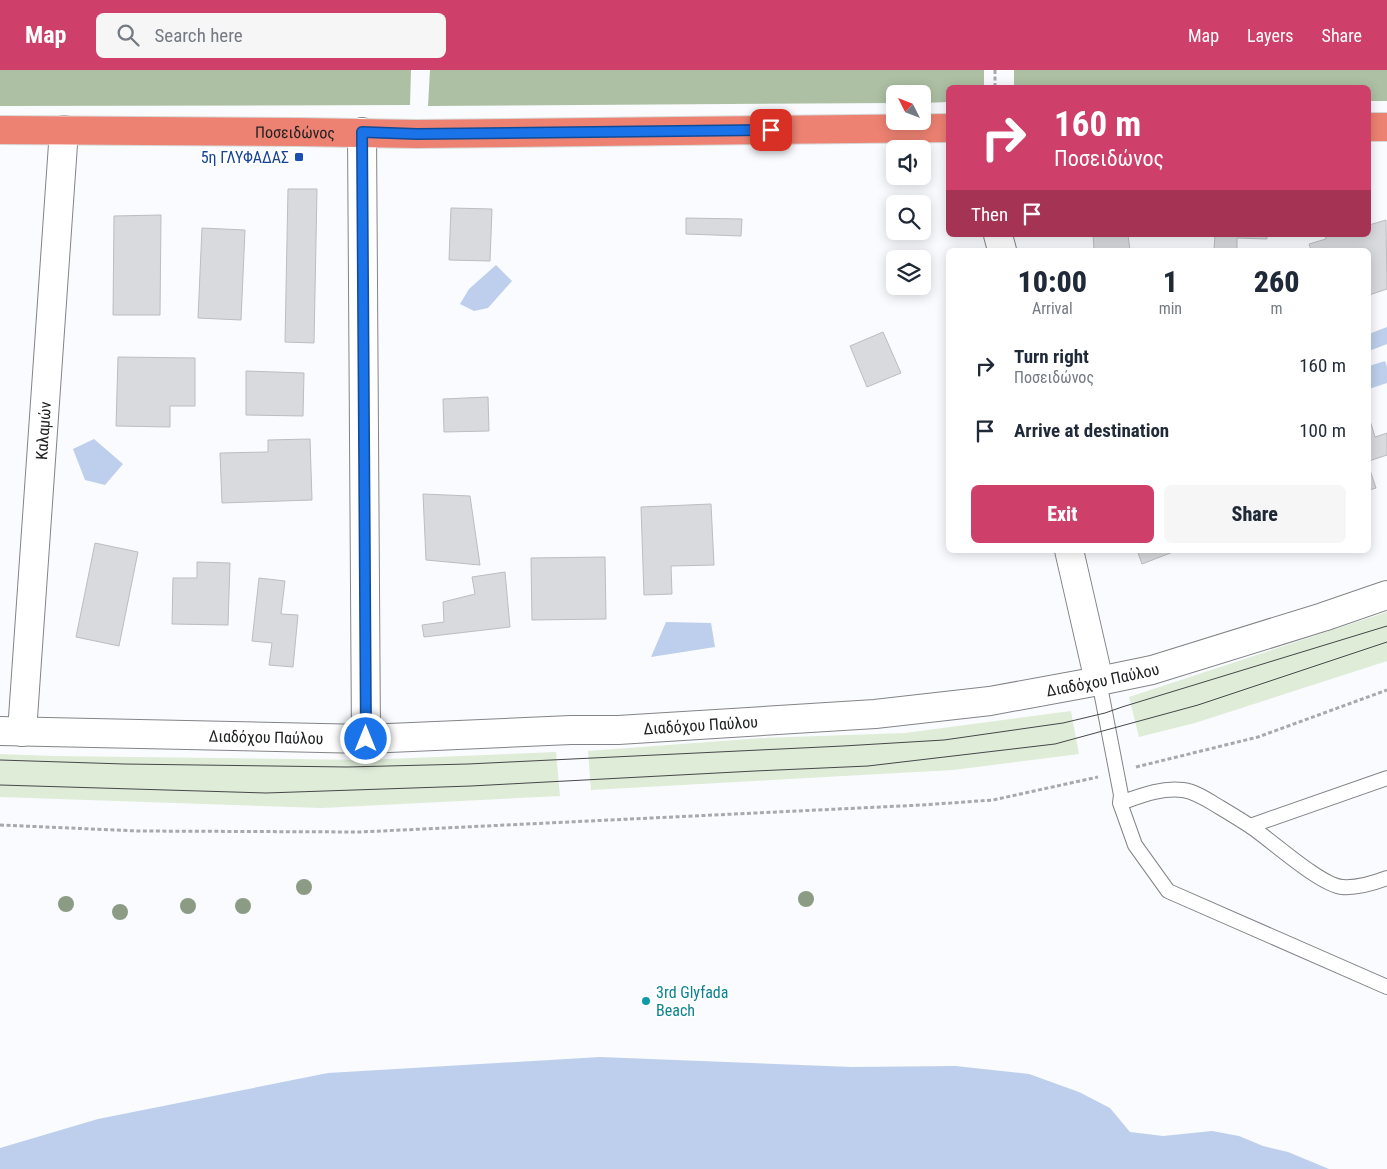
<!DOCTYPE html>
<html lang="en">
<head>
<meta charset="utf-8">
<style>
  :root { --surface:#fff; --page:#f6f6f7; --text:#1f2937; --muted:#747a83; --accent:#ce406a }
  body { margin:0; font-family:"Roboto Condensed",sans-serif; background:var(--page); color:var(--text); height:100vh; display:flex; flex-direction:column; font-size:19px; white-space:nowrap }
  * { box-sizing:border-box; margin:0 }
  p { font-size:16px; color:var(--muted) }
  .icon { flex:none; width:28px; height:28px; fill:none; stroke:currentColor; stroke-width:2; stroke-linecap:round; stroke-linejoin:round }
  .map { position:relative; flex:1; overflow:hidden }
  .details { position:absolute; left:946px; top:178px; width:425px; height:305px; display:flex; flex-direction:column; background:var(--surface); border-radius:8px; box-shadow:0 2px 12px #0003 }
  .details>* { flex:none }
  .hud { position:absolute; left:946px; top:15px; width:425px; height:152px; border-radius:8px; box-shadow:0 2px 12px #0003; background:#ce406a; color:#fff; overflow:hidden }
  .needle { width:32px; rotate:312deg }
  .tools { position:absolute; left:886px; top:15px; display:grid; gap:10px }
  .tools a { display:grid; place-items:center; width:45px; height:45px; border-radius:8px; background:var(--surface); box-shadow:0 2px 12px #0003; font-size:25px }
  .pin { position:absolute; display:grid; place-items:center; width:42px; height:42px; color:#fff; margin:-21px; border-radius:10px; box-shadow:0 2px 8px #0006 }
  .me { position:absolute; width:55px; margin:-28px; rotate:0deg; stroke-linejoin:round; filter:drop-shadow(0 0 4px #0008) }
  .turn { display:flex; align-items:center; gap:18px; height:105px; padding:0 25px; font-size:22px }
  .turn .icon { width:65px; height:65px; stroke-width:2.5 }
  .turn b { display:block; font-size:35px; line-height:42px }
  .then { display:flex; align-items:center; height:48px; padding:0 25px; background:#0003; gap:10px; font-size:19px }
  .eta { display:flex; justify-content:space-evenly; align-items:center; height:85px; text-align:center }
  .eta b { font-size:30px; font-weight:800; line-height:35px }
  .cta { display:flex; gap:10px; margin-top:auto; padding:10px 25px }
  .cta a { flex:1; height:58px; border-radius:8px; background:var(--accent); color:#fff; font-size:20px; font-weight:800; line-height:58px; text-align:center }
  .cta a+a { background:var(--page); color:var(--text) }
  ul { padding:0; list-style:none }
  li { display:flex; align-items:center; gap:15px; height:65px; padding:0 25px }
  li div { flex:1 }
  li b { display:block; font-size:19px }
  li em { font-style:normal }
  header { display:flex; align-items:center; gap:30px; box-sizing:border-box; height:70px; padding:0 25px; background:var(--accent); color:#fff }
  header strong { font-size:24px }
  nav { display:flex; gap:28px; margin-inline-start:auto; font-size:18px }
  .search { width:350px; height:45px; background:var(--page); display:flex; align-items:center; gap:12px; box-sizing:border-box; padding:0 18px; border-radius:8px; color:var(--muted); font-size:19px }
  .map>svg:first-child { display:block }
  .green { fill:#dfecd8 }
  .forest { fill:#adc0a3 }
  .water { fill:#bdcfec }
  .building { fill:#d8dadd; stroke:#bbbdc0 }
  .lines { fill:none; stroke-linecap:round; stroke-linejoin:round }
  .lane-casing { stroke:#838487; stroke-width:16 }
  .street-casing { stroke:#838487; stroke-width:30 }
  .secondary-casing { stroke:#838487; stroke-width:30 }
  .highway-casing { stroke:#d7d7d7; stroke-width:30 }
  .path { stroke:#a8a9ac; stroke-width:3; stroke-dasharray:4 2.5; stroke-linecap:butt }
  .lane { stroke:#fff; stroke-width:14 }
  .street { stroke:#fff; stroke-width:28 }
  .secondary { stroke:#fff; stroke-width:28 }
  .highway { stroke:#ed8272; stroke-width:28 }
  .tram { stroke:#464749; stroke-width:1 }
  .tree { fill:#8c9b84 }
  .route-casing { stroke:#114b97; stroke-width:12 }
  .route { stroke:#1a73e8; stroke-width:9 }
  .transit-dot { fill:#1a4fb4; stroke:#fff; stroke-width:2 }
  .culture-dot { fill:#0f9aa8; stroke:#fff; stroke-width:2 }
  .labels { text-anchor:middle; dominant-baseline:central; stroke-width:4; stroke-linejoin:round; paint-order:stroke }
  .street-label { font-size:16px; fill:#212223; stroke:#fff }
  .transit-label { font-size:16px; fill:#164399; stroke:#fff; text-anchor:end }
  .culture-label { font-size:16px; fill:#0d838f; stroke:#fff; text-anchor:start }
</style>
</head>
<body>
<header>
<strong>Map</strong>
<div class="search"><svg class="icon" aria-label="search" viewBox="0 0 24 24"><circle cx="10" cy="10" r="6"/><path d="M15 15l6 6"/></svg>Search here</div>
<nav><a>Map</a><a>Layers</a><a>Share</a></nav>
</header>
<div class="map">
<svg width="1387" height="1099" viewBox="0 0 1387 1099">
  <rect width="100%" height="100%" fill="#f9fbfe"/>
  <path class="green" d="M 1387,542 L 1387,591 L 1195,653 L 1139,667 L 1129,627 Z
    M 1071,641 L 1079,684 L 953,700 L 591,720 L 588,681 L 762,668 L 905,663 Z
    M 556,682 L 560,726 L 322,738 L 0,727 L 0,684 L 54,686 L 364,690 Z"/>
  <path class="forest" d="M 0,0 L 411,0 L 410,35 L 0,36 Z
    M 430,0 L 984,0 L 984,17 L 949,18 L 949,32 L 923,33 L 922,24 L 895,24 L 895,33 L 428,36 Z
    M 1014,0 L 1387,0 L 1387,31 L 1369,31 L 1369,18 L 1014,17 Z"/>
  <path class="water" d="M 496,195 L 512,211 L 488,238 L 474,241 L 460,234 L 469,219 Z
    M 1387,257 L 1387,274 L 1369,281 L 1369,264 Z
    M 1385,291 L 1387,297 L 1387,313 L 1369,319 L 1369,296 Z
    M 94,369 L 123,394 L 105,415 L 85,410 L 73,379 Z
    M 666,552 L 711,553 L 715,577 L 651,587 Z
    M 600,987 L 852,997 L 955,996 L 1029,1004 L 1079,1022 L 1110,1038 L 1130,1062 L 1163,1066 L 1212,1061 L 1239,1066 L 1263,1076 L 1288,1082 L 1329,1099 L 0,1099 L 0,1078 L 98,1049 L 328,1003 Z"/>
  <path class="building" d="M 288,119 L 317,119 L 314,273 L 285,272 Z
    M 451,138 L 492,139 L 490,191 L 449,190 Z
    M 161,145 L 160,245 L 113,245 L 114,146 Z
    M 686,148 L 742,149 L 741,166 L 686,164 Z
    M 1386,150 L 1387,219 L 1369,225 L 1369,180 L 1311,180 L 1309,174 L 1326,169 L 1325,165 L 1369,165 L 1369,155 Z
    M 202,158 L 245,160 L 241,250 L 198,248 Z
    M 1093,165 L 1128,165 L 1130,180 L 1094,180 Z
    M 1215,165 L 1267,165 L 1267,169 L 1237,168 L 1237,180 L 1214,180 Z
    M 883,262 L 901,303 L 867,317 L 850,276 Z
    M 118,287 L 195,288 L 195,336 L 170,336 L 170,357 L 116,356 Z
    M 246,301 L 304,303 L 303,346 L 246,345 Z
    M 488,327 L 489,361 L 444,362 L 443,329 Z
    M 1369,347 L 1375,367 L 1387,363 L 1387,385 L 1369,391 Z
    M 310,369 L 312,430 L 222,433 L 220,383 L 268,382 L 268,370 Z
    M 1369,397 L 1376,418 L 1369,420 Z
    M 423,424 L 470,426 L 480,495 L 426,490 Z
    M 711,434 L 714,495 L 671,496 L 672,524 L 644,525 L 641,437 Z
    M 95,473 L 138,482 L 119,576 L 76,567 Z
    M 1137,480 L 1178,480 L 1142,494 Z
    M 605,487 L 606,549 L 532,550 L 531,488 Z
    M 197,492 L 230,493 L 228,555 L 172,554 L 173,508 L 197,508 Z
    M 505,502 L 510,557 L 424,567 L 422,555 L 444,552 L 443,532 L 475,524 L 472,507 Z
    M 259,508 L 285,511 L 281,544 L 298,545 L 293,597 L 269,595 L 272,573 L 252,571 Z"/>
  <g class="lines">
    <defs>
      <path id="lane" d="M 1099,611 L 1121,725 L 1120,733 L 1135,775 L 1168,821 L 1387,917
        M 1120,733 C 1140,726 1162,717 1183,720 C 1197,722 1209,731 1221,738 C 1231,744 1241,750 1250,756 C 1271,770 1320,815 1342,817 C 1356,818 1374,813 1387,808
        M 1250,756 L 1387,708"/>
      <g id="street">
        <path d="M 362,62 L 366,669"/>
        <path d="M 998,165 L 1002,180"/>
        <path d="M 1069,480 L 1099,611"/>
        <path id="s1" d="M 22,662 L 64,60"/>
      </g>
      <g id="secondary">
        <path id="s2" d="M 0,661 L 366,669 L 571,660 L 618,660 L 875,644 L 990,631 L 1099,611 L 1152,600 L 1323,547 L 1387,525"/>
      </g>
      <g id="highway">
        <path d="M 1369,57 L 1387,57"/>
        <path id="s3" d="M 0,60 L 298,62 L 417,64 L 949,58"/>
      </g>
    </defs>
    <use href="#lane" class="lane-casing"/>
    <use href="#street" class="street-casing"/>
    <use href="#secondary" class="secondary-casing"/>
    <use href="#highway" class="highway-casing"/>
    <path class="path" d="M 995,0 L 995,18
      M 1136,697 L 1258,667 L 1387,620
      M 0,755 L 138,761 L 360,762 L 922,735 L 993,730 L 1098,707"/>
    <use href="#lane" class="lane"/>
    <use href="#street" class="street"/>
    <use href="#secondary" class="secondary"/>
    <use href="#highway" class="highway"/>
    <path class="tram" d="M 0,690 L 124,694 L 347,697 L 468,694 L 572,689 L 843,676 L 944,670 L 1063,653 L 1105,643 L 1122,637 L 1387,556
      M 0,715 L 266,723 L 471,716 L 755,701 L 868,696 L 1055,674 L 1198,635 L 1387,572"/>
  </g>
  <g class="tree">
    <circle cx="304" cy="817" r="8"/>
    <circle cx="806" cy="829" r="8"/>
    <circle cx="66" cy="834" r="8"/>
    <circle cx="188" cy="836" r="8"/>
    <circle cx="243" cy="836" r="8"/>
    <circle cx="120" cy="842" r="8"/>
  </g>
  <g class="lines">
    <defs>
      <path id="route" d="M 366,669 L 362,62 L 417,64 L 771,60"/>
    </defs>
    <use href="#route" class="route-casing"/>
    <use href="#route" class="route"/>
  </g>
  <rect class="transit-dot" x="294" y="82" width="10" height="10" rx="2.5"/>
  <circle class="culture-dot" cx="646" cy="931" r="5"/>
  <g class="labels">
    <g class="street-label">
      <text stroke="none"><textPath href="#s3" startOffset="295">Ποσειδώνος</textPath></text>
      <text stroke="none"><textPath href="#s1" startOffset="302">Καλαμών</textPath></text>
      <text stroke="none"><textPath href="#s2" startOffset="1106">Διαδόχου Παύλου</textPath></text>
      <text stroke="none"><textPath href="#s2" startOffset="701">Διαδόχου Παύλου</textPath></text>
      <text stroke="none"><textPath href="#s2" startOffset="266">Διαδόχου Παύλου</textPath></text>
    </g>
    <g class="transit-label">
      <text x="289" y="87">5η ΓΛΥΦΑΔΑΣ</text>
    </g>
    <g class="culture-label">
      <text x="656" y="922">3rd Glyfada<tspan x="656" dy="18">Beach</tspan></text>
    </g>
  </g>
</svg>
<div class="tools">
<a><svg class="needle" viewBox="-14 -14 28 28"><path d="M0-13l5 13h-10z" fill="#e53935"/><path d="M0 13l5-13h-10z" fill="#747a83"/></svg></a>
<a><svg class="icon" aria-label="sound" viewBox="0 0 24 24"><path d="M4 9h4l5-4v14l-5-4H4zM17 9q2 3 0 6"/></svg></a>
<a><svg class="icon" aria-label="search" viewBox="0 0 24 24"><circle cx="10" cy="10" r="6"/><path d="M15 15l6 6"/></svg></a>
<a><svg class="icon" aria-label="layers" viewBox="0 0 24 24"><path d="M12 4l9 5-9 5-9-5zM3 14l9 5 9-5"/></svg></a>
</div>
<div class="pin" style="left:771px;top:60px;background:#d93025"><svg class="icon" aria-label="arrive" viewBox="0 0 24 24"><path d="M6 21V4h12l-3 4 3 4H6"/></svg></div>
<svg class="me" style="left:366px;top:669px" viewBox="-20 -20 40 40"><circle r="17" fill="#1a73e8" stroke="#fff" stroke-width="3"/><path d="M0-11L8 9 0 5-8 9z" fill="#fff"/></svg>
<div class="hud">
<div class="turn"><svg class="icon" aria-label="right" viewBox="0 0 24 24"><path d="M7 20v-9h11M14 6l5 5-5 5"/></svg><div><b>160 m</b>Ποσειδώνος</div></div>
<div class="then">Then<svg class="icon" aria-label="arrive" viewBox="0 0 24 24"><path d="M6 21V4h12l-3 4 3 4H6"/></svg></div>
</div>
<section class="details">
<div class="eta">
<div><b>10:00</b><p>Arrival</p></div>
<div><b>1</b><p>min</p></div>
<div><b>260</b><p>m</p></div>
</div>
<ul>
<li><svg class="icon" aria-label="right" viewBox="0 0 24 24"><path d="M7 20v-9h11M14 6l5 5-5 5"/></svg><div><b>Turn right</b><p>Ποσειδώνος</p></div><em>160 m</em></li>
<li><svg class="icon" aria-label="arrive" viewBox="0 0 24 24"><path d="M6 21V4h12l-3 4 3 4H6"/></svg><div><b>Arrive at destination</b></div><em>100 m</em></li>
</ul>
<div class="cta"><a>Exit</a><a>Share</a></div>
</section>
</div>
</body>
</html>
